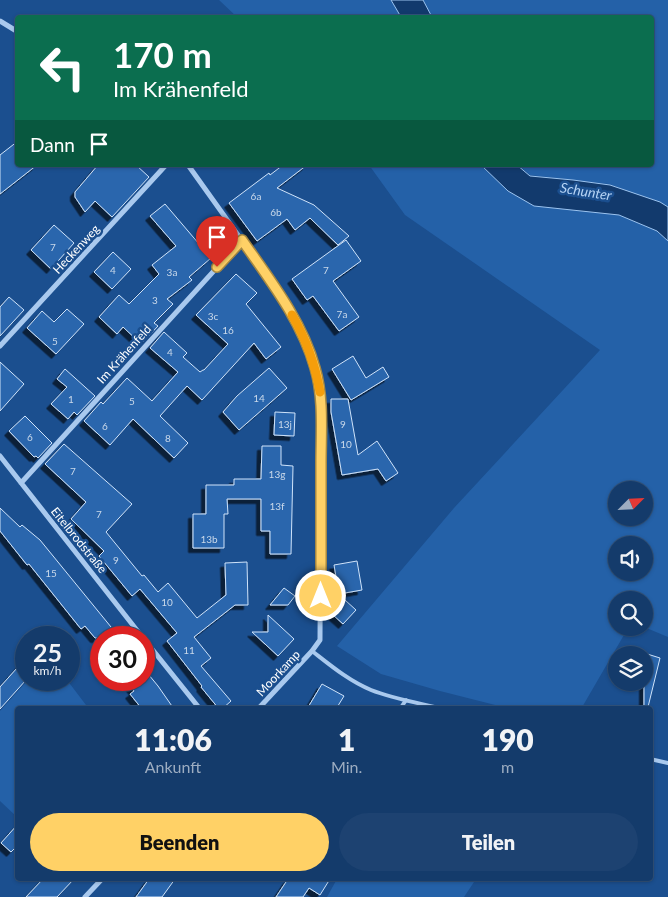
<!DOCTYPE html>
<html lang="de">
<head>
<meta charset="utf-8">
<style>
  :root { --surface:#143b6b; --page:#1d4271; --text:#f1f3f6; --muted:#9dadc1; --line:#33557e; --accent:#ffd166 }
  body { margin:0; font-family:Lato,sans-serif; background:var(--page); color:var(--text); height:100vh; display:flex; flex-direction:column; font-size:19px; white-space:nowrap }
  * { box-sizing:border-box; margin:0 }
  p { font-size:16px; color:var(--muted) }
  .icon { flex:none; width:28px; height:28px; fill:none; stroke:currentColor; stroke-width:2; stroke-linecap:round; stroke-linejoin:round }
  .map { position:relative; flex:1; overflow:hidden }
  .panel { position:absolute; left:15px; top:706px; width:638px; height:175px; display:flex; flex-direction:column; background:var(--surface); border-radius:5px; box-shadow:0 1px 4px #0004,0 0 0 1px var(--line) }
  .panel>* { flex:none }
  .top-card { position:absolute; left:15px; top:15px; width:639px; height:152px; border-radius:5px; box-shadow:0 1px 4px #0004,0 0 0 1px var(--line); background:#0b6e4f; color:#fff; overflow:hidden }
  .needle { width:32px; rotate:66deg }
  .controls { position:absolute; left:608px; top:481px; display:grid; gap:10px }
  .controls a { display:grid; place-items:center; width:45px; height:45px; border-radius:50%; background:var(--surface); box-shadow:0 1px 4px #0004,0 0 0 1px var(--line); font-size:25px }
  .speed { position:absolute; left:15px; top:626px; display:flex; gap:10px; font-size:25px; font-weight:700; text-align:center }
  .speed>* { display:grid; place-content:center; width:65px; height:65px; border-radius:50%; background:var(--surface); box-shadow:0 1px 4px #0004,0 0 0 1px var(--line); line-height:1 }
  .speed small { font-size:12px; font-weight:400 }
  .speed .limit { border:8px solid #d22; background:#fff; color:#111 }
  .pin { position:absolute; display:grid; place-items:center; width:42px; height:42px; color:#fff; margin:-51px -21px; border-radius:50% 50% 50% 0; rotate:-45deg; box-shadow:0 0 5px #0007 }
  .pin .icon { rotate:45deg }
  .me { position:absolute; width:55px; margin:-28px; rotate:0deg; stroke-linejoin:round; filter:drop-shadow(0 0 4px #0008) }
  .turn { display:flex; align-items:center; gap:18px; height:105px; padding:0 15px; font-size:22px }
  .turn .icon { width:65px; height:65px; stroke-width:2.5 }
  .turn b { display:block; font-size:35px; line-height:42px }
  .then { display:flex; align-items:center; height:48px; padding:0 15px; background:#0003; gap:10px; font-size:19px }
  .eta { display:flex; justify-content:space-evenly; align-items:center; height:85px; text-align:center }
  .eta b { font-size:30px; font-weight:800; line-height:35px }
  .action { display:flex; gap:10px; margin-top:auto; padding:10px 15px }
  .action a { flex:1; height:58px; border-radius:30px; background:var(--accent); color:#111; font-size:20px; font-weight:800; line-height:58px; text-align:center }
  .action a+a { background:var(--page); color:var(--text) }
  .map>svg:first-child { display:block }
  .green { fill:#2461a8; fill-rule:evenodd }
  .water { fill:#123a6d; stroke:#9cc4f0 }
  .building { fill:#2a66ad; stroke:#cfe3fa; filter:url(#shadow) }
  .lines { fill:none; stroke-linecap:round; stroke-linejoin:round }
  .service { stroke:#a9c9ee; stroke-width:4 }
  .minor { stroke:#a9c9ee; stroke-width:5 }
  .route-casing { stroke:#a68842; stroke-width:12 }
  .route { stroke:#ffd166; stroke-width:9 }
  .slow { stroke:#f59e0b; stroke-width:9 }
  .labels { text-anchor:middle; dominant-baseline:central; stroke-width:5; stroke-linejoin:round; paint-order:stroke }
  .number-label { font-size:10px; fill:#cad9ea }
  .street-label { font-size:12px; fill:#fff; stroke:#1b4f8f }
  .water-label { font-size:14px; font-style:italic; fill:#b5d3f5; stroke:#1b4f8f }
</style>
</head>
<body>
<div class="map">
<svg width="668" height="897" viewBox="0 0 668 897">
  <defs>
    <filter id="shadow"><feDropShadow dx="-4.5" dy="4.5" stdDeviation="0" flood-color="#0009"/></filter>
  </defs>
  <rect width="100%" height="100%" fill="#1b4f8f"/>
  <path class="green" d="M 219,0 L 391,0 L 401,17 L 237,17 Z
    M 423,0 L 668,0 L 668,207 L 609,184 L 530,175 L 518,165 L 651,165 L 651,18 L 432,17 Z
    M 369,165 L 481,165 L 508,191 L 619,215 L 657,231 L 668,241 L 668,637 L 644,627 L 644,600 L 616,600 L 616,628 L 628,628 L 581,709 L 511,709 L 440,691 L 381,674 L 337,646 L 454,508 L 600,350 L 405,215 ZM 616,490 L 644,490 L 644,518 L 616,518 ZM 616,545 L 644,545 L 644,572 L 616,572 Z
    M 28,680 L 67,680 L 89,709 L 18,709 L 17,817 L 0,801 L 0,711 Z
    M 337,879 L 476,879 L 464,897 L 327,897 Z"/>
  <path class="water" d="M 391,0 L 423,0 L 432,17 L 401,17 Z
    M 481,165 L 517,165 L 530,176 L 573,180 L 610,185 L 660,202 L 668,207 L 668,241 L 657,231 L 619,215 L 534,206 L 508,191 Z"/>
  <path class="building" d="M 18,141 L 18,165 L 37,165 L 0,194 L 0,155 Z
    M 98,165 L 136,165 L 149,177 L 112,217 L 95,201 L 85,212 L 75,197 L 75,192 Z
    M 283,165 L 307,165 L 277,188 L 314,205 L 349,236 L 338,245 L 310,218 L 295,230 L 287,219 L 257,241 L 229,203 L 269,173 L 270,175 Z
    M 165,204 L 211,258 L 189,277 L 192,280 L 167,299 L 173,304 L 154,323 L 158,326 L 143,342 L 141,340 L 139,342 L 123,327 L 117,334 L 99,317 L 119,295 L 129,304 L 159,274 L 152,265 L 176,246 L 150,216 Z
    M 54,225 L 74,243 L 51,269 L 31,250 Z
    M 346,240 L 361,261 L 333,281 L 359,317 L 339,331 L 313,296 L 307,300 L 292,279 Z
    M 113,252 L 131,269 L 112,289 L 94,272 Z
    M 236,274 L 257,293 L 246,304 L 281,347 L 266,359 L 254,343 L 202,400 L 187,386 L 160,416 L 188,443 L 174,458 L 133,419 L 110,445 L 84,421 L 101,402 L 103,404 L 127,378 L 152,401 L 178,372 L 150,348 L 164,332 L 187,353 L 183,357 L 200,372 L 203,370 L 204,370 L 228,344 L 196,315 Z
    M 9,297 L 24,310 L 0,336 L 0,307 Z
    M 67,309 L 84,324 L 56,354 L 27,328 L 42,311 L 54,322 Z
    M 353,356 L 366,378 L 383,367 L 389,377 L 351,400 L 332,369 Z
    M 0,362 L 24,384 L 0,411 Z
    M 269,368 L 287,388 L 239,430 L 223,412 L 237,396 Z
    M 65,369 L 95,396 L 77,415 L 74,412 L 68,419 L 51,404 L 67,387 L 57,379 Z
    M 331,399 L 348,399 L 358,455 L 377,441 L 398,473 L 386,481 L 378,469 L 342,475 L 331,412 Z
    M 275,412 L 295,413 L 294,436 L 274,435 Z
    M 25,416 L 52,443 L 38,458 L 36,456 L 34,457 L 9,431 Z
    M 64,444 L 132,504 L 106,532 L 142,576 L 144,575 L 158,592 L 168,583 L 197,618 L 226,595 L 225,563 L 247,562 L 248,605 L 235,605 L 194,637 L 211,658 L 201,666 L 231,701 L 222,709 L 219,709 L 201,687 L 202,686 L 167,641 L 177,633 L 140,589 L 132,596 L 99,556 L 104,551 L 71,519 L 86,502 L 45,464 Z
    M 262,446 L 281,446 L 281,465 L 293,466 L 291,554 L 270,554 L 270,531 L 261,531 L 261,499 L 227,499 L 228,514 L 224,514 L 224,548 L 193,548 L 193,514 L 206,514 L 206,485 L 234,485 L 234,479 L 261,479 Z
    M 0,508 L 20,527 L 22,525 L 40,540 L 120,638 L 95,638 L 85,626 L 81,629 L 29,564 L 27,565 L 0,531 Z
    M 357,561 L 362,590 L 339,594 L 334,565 Z
    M 284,588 L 295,596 L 288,605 L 270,605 Z
    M 345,600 L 356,610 L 343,624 L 332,614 Z
    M 268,615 L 294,639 L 278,656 L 252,632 L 268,632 Z
    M 644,653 L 660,658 L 648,707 L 644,706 Z
    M 26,658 L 26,680 L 0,709 L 0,687 Z
    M 144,669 L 158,686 L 174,709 L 142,709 L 130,694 L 134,691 L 126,680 L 144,680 Z
    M 322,684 L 344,696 L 336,709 L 307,709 Z
    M 18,824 L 18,845 L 11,852 L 1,843 Z
    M 43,879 L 74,879 L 57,897 L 26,897 Z
    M 149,879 L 175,879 L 162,897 L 136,897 Z
    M 288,879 L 330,879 L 320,895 L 309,888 L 303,897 L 276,897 Z"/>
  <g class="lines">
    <path class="service" d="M 312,651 C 330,665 349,681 371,690 C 394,699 419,703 443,709
      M 400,709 L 406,700
      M 650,759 L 668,763"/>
    <path class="minor" d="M 0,21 L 18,32
      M 188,165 L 278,291 L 307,345 L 315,369 L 320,391 L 321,440 L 320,640 L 312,651 L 258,709
      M 0,346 L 166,165
      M 0,456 L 143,638
      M 21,483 L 242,240
      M 144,639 L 200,709
      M 85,897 L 102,879"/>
  </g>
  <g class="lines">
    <defs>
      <path id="route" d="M 217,267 L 242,240 C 270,280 302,321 315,368 C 324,398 321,432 321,463 C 321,507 321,552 321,596"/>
    </defs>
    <use href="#route" class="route-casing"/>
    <use href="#route" class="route"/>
    <path class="slow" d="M 292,315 C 306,339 315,364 320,392"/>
  </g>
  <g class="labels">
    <g class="number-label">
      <text x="256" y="196">6a</text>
      <text x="276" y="212">6b</text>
      <text x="53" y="247">7</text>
      <text x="113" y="270">4</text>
      <text x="326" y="270">7</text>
      <text x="172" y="272">3a</text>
      <text x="155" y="300">3</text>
      <text x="342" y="314">7a</text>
      <text x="213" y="316">3c</text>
      <text x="228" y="330">16</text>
      <text x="55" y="341">5</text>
      <text x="170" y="352">4</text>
      <text x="259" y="398">14</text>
      <text x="71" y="399">1</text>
      <text x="132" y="401">5</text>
      <text x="285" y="424">13j</text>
      <text x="343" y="424">9</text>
      <text x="105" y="426">6</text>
      <text x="30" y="437">6</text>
      <text x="168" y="438">8</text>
      <text x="346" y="444">10</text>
      <text x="73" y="471">7</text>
      <text x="277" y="474">13g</text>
      <text x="277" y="506">13f</text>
      <text x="99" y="514">7</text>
      <text x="209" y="539">13b</text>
      <text x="116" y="560">9</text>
      <text x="51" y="573">15</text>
      <text x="167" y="602">10</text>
      <text x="189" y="650">11</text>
    </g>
    <g class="street-label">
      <text transform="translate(76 249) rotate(-47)">Heckenweg</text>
      <text transform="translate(124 354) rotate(-48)">Im Krähenfeld</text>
      <text transform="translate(79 540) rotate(51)">Eitelbrodstraße</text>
      <text transform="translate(278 673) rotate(-47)">Moorkamp</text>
    </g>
    <g class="water-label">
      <text transform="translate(586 191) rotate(9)">Schunter</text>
    </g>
  </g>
</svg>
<div class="controls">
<a><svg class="needle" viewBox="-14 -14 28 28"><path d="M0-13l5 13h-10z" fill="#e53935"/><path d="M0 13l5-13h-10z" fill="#9dadc1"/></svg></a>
<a><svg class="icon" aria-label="sound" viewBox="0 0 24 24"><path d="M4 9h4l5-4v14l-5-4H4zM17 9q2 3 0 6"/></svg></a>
<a><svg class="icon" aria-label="search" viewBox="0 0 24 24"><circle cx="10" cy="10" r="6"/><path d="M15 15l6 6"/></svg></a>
<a><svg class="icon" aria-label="layers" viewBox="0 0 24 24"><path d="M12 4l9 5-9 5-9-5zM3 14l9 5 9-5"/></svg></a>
</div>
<div class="speed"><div>25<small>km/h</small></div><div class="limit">30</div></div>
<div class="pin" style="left:217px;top:267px;background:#d93025"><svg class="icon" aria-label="arrive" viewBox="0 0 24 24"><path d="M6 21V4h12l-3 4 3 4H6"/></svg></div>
<svg class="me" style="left:321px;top:596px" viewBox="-20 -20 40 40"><circle r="17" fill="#ffd166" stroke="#fff" stroke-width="3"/><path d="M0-11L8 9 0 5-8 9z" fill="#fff"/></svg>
<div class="top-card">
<div class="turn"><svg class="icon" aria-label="left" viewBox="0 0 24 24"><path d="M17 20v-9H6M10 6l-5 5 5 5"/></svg><div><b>170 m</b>Im Krähenfeld</div></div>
<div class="then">Dann<svg class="icon" aria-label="arrive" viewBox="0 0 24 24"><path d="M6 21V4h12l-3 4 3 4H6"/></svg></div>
</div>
<section class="panel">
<div class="eta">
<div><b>11:06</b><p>Ankunft</p></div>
<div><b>1</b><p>Min.</p></div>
<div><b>190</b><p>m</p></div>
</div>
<div class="action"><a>Beenden</a><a>Teilen</a></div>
</section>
</div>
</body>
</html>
